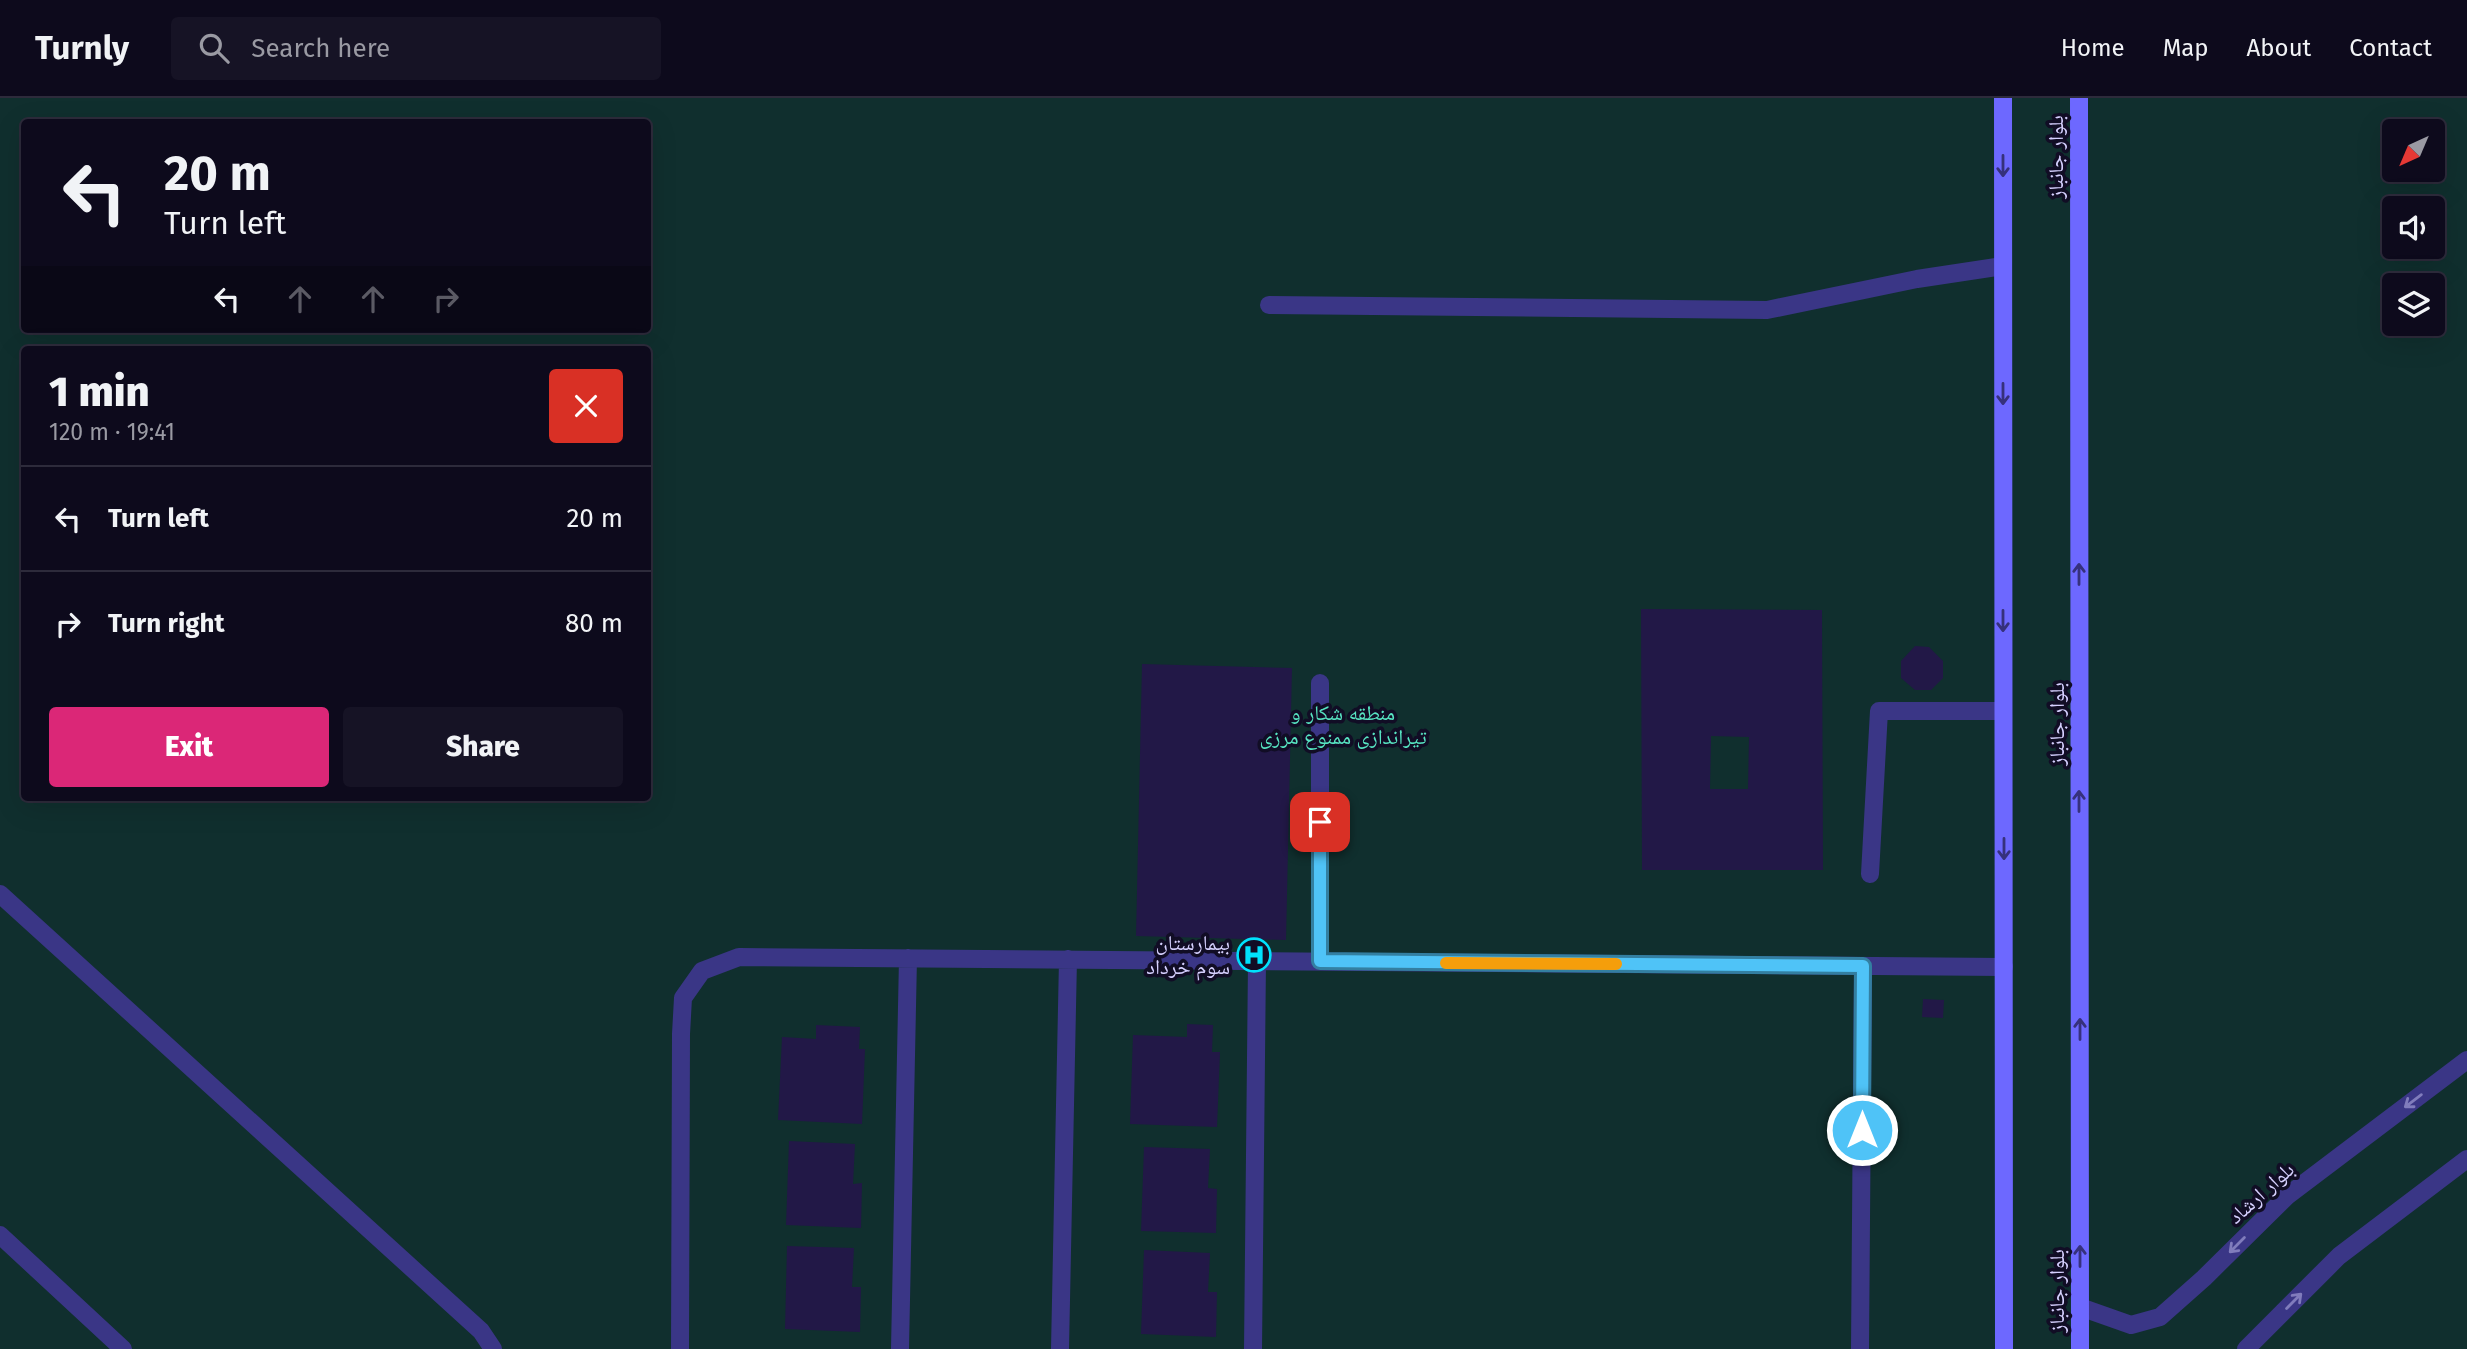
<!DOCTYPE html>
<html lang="en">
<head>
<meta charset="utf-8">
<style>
  :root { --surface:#0d0a1c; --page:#161325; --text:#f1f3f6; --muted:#9a9aa3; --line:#2d2b3b; --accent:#db2777 }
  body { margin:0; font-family:"Fira Sans","Noto Naskh Arabic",sans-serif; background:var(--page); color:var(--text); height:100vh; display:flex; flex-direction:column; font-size:26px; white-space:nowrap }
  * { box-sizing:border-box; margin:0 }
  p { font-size:23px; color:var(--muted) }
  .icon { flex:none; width:38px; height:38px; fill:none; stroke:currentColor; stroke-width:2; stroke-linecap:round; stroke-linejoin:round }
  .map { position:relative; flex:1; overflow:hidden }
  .drawer { position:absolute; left:21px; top:248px; width:630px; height:455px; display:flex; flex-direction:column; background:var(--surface); border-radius:7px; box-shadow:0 7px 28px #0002,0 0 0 2px var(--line) }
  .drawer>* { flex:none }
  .hud { position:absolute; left:21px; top:21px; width:630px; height:214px; border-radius:7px; box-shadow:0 7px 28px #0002,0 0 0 2px var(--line); background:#0d0a1c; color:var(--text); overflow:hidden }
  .needle { width:46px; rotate:224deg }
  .tools { position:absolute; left:2382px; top:21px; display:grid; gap:14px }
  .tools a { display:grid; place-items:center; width:63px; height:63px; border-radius:7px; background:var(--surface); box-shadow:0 7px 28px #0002,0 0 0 2px var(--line); font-size:35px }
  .pin { position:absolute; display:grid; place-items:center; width:60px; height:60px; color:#fff; margin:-30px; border-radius:14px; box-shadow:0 4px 10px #0006 }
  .me { position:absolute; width:77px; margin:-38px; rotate:0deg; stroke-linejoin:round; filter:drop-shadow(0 0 5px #0008) }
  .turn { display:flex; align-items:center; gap:24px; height:147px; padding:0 28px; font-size:32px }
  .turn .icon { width:91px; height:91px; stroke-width:2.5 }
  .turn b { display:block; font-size:49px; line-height:60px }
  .lanes { display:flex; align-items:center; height:66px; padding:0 28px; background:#0003; justify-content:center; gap:35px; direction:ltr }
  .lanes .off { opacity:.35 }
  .round { display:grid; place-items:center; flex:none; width:74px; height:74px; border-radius:7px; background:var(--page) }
  .head { display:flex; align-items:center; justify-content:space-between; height:119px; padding:0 28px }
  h1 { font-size:42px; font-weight:800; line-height:52px }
  .action { display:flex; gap:14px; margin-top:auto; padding:14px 28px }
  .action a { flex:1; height:80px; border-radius:7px; background:var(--accent); color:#fff; font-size:28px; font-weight:800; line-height:80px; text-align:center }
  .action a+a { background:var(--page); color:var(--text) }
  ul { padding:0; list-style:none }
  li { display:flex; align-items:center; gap:21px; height:105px; padding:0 28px; border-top:2px solid var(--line) }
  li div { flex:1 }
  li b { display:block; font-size:26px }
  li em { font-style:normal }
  header { display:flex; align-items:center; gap:42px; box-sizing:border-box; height:98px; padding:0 35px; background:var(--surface); border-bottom:2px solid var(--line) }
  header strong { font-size:33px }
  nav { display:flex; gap:38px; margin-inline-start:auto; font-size:24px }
  .search { width:490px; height:63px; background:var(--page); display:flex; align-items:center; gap:18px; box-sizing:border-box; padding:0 24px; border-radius:7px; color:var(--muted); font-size:26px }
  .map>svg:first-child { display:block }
  .green { fill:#102f2e; fill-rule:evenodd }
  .building { fill:#221847; fill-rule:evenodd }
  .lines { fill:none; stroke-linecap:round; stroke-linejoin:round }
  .lane { stroke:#3a3686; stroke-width:18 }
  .street { stroke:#3a3686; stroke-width:18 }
  .secondary { stroke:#6d68ff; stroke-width:18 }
  .oneway { stroke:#36317c }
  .oneway2 { stroke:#807cbc }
  .route-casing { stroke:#337fa1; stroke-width:18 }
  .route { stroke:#4fc3f7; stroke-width:12 }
  .slow { stroke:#f59e0b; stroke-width:12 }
  .labels { text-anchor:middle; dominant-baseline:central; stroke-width:7; stroke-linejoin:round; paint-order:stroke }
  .street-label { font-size:21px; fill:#d6d1ff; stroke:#110d25 }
  .park-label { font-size:21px; fill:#57e5c2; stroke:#110d25 }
  .poi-label { font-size:21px; fill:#d6d1ff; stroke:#110d25; text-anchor:end }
</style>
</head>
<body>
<header>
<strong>Turnly</strong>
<div class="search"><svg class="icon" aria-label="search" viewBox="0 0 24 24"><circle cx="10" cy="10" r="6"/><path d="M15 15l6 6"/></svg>Search here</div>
<nav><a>Home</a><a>Map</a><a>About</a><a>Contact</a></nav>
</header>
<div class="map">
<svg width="2467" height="1251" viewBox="0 0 2467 1251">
  <rect width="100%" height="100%" fill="#110d25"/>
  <path class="green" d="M 0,0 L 2467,0 L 2467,1251 L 0,1251 ZM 24,24 L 648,24 L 648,231 L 24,231 ZM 2394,33 L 2432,33 L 2432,72 L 2394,72 ZM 2394,110 L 2432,110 L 2432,149 L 2394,149 ZM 2394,187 L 2432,187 L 2432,226 L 2394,226 ZM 24,252 L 648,252 L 648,700 L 24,700 Z"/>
  <path class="building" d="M 1641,511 L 1822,512 L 1823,772 L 1642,772 ZM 1711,638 L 1749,639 L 1748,691 L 1710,691 Z
    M 1915,548 L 1929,549 L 1943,563 L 1943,580 L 1931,592 L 1915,592 L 1901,580 L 1901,563 Z
    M 1142,566 L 1292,570 L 1286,842 L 1136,838 Z
    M 1923,901 L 1944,902 L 1943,920 L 1922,919 Z
    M 1187,926 L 1213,927 L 1212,954 L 1220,954 L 1217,1029 L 1130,1026 L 1133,937 L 1187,939 Z
    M 816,927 L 860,929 L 859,951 L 865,951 L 862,1026 L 778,1022 L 782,939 L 816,941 Z
    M 789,1043 L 855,1046 L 853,1086 L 862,1085 L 861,1130 L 786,1127 Z
    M 1144,1049 L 1210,1051 L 1208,1090 L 1217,1091 L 1216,1135 L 1141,1133 Z
    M 787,1148 L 854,1150 L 852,1189 L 861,1189 L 860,1234 L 785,1231 Z
    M 1144,1152 L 1210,1155 L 1208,1194 L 1217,1194 L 1216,1239 L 1141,1236 Z"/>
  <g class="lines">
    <path class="lane" d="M 1870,776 L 1879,613 L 2003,613
      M 1320,863 L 1320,585
      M 680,1251 L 681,936 L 683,900 L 702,873 L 739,859 L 2004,869
      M 900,1251 L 908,860
      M 1060,1251 L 1068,861
      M 1253,1251 L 1257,863
      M 1860,1251 L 1863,868"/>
    <path class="street" d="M 1269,207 L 1767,212 L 1917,181 L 2003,168
      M 0,796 L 481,1233 L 493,1251
      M 0,1137 L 123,1251
      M 2080,1209 L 2131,1227 L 2160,1219 L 2204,1180 L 2287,1098 L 2467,962
      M 2246,1251 L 2339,1158 L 2467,1061"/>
    <path class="secondary" d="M 2003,0 L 2004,1251
      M 2079,0 L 2080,1251"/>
  </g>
  <defs><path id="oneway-shaft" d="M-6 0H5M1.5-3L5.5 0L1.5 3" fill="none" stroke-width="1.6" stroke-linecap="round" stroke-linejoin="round" transform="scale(1.75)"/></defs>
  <g class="oneway">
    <use href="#oneway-shaft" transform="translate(2003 68) rotate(90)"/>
    <use href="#oneway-shaft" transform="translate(2003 296) rotate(90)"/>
    <use href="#oneway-shaft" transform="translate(2079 476) rotate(-90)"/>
    <use href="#oneway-shaft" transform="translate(2003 523) rotate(90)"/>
    <use href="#oneway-shaft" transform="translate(2079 703) rotate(-90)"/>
    <use href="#oneway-shaft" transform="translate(2004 751) rotate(90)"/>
    <use href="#oneway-shaft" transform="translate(2080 931) rotate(-90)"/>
    <use href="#oneway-shaft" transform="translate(2080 1158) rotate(-90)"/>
  </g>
  <g class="oneway2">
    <use href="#oneway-shaft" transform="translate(2413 1003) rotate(143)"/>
    <use href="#oneway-shaft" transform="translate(2237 1147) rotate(135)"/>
    <use href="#oneway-shaft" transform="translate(2294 1203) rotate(-45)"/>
  </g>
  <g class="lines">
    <defs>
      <path id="route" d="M 1320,724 L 1320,863 L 1863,868 L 1862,1032"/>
    </defs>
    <use href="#route" class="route-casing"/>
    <use href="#route" class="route"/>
    <path class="slow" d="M 1446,865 L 1616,866"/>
  </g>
  <defs>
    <symbol id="hospital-ring" viewBox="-11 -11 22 22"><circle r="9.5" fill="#110d25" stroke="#00e1fc" stroke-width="1.5"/><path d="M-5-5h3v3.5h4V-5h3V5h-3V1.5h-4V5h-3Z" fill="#00e1fc"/></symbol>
  </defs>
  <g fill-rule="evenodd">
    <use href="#hospital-ring" x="1235" y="838" width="38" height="38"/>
  </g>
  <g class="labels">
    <g class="street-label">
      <text transform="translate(2056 59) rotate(-90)">بلوار جانباز</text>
      <text transform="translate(2057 626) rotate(-90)">بلوار جانباز</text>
      <text transform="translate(2261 1095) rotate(-42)">بلوار ارشاد</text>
      <text transform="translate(2057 1193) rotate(-90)">بلوار جانباز</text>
    </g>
    <g class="park-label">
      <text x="1343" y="615">منطقه شکار و<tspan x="1343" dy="24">تیراندازی ممنوع مرزی</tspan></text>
    </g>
    <g class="poi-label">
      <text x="1230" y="845">بیمارستان<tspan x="1230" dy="24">سوم خرداد</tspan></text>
    </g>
  </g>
</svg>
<div class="tools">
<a><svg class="needle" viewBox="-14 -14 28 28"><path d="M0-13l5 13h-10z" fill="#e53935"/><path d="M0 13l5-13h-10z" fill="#9a9aa3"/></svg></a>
<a><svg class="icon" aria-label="sound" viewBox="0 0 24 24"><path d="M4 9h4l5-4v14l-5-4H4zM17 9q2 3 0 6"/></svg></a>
<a><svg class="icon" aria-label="layers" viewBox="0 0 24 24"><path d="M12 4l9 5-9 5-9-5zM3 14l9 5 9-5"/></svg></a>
</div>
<div class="pin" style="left:1320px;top:724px;background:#d93025"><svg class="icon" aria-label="arrive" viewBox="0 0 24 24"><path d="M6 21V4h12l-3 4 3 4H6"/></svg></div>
<svg class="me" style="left:1862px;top:1032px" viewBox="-20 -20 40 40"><circle r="17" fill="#4fc3f7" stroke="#fff" stroke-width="3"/><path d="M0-11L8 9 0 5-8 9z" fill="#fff"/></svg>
<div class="hud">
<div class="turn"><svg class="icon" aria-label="left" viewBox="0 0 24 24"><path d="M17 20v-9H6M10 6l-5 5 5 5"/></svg><div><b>20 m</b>Turn left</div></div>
<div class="lanes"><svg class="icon" aria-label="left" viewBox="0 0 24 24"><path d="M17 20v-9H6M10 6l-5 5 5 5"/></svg><svg class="icon off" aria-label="ahead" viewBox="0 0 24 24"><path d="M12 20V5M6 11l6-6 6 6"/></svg><svg class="icon off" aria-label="ahead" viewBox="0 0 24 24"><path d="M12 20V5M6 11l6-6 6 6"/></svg><svg class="icon off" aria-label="right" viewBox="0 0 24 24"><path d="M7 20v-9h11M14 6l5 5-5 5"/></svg></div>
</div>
<section class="drawer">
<div class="head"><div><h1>1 min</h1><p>120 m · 19:41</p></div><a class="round" style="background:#d93025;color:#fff"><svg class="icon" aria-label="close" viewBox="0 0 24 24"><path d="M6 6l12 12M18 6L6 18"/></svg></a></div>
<ul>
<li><svg class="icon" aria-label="left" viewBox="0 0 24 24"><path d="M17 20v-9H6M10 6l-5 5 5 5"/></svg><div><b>Turn left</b></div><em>20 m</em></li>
<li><svg class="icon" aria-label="right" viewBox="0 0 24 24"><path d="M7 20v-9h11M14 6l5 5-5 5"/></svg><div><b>Turn right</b></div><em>80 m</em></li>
</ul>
<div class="action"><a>Exit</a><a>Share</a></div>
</section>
</div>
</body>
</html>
